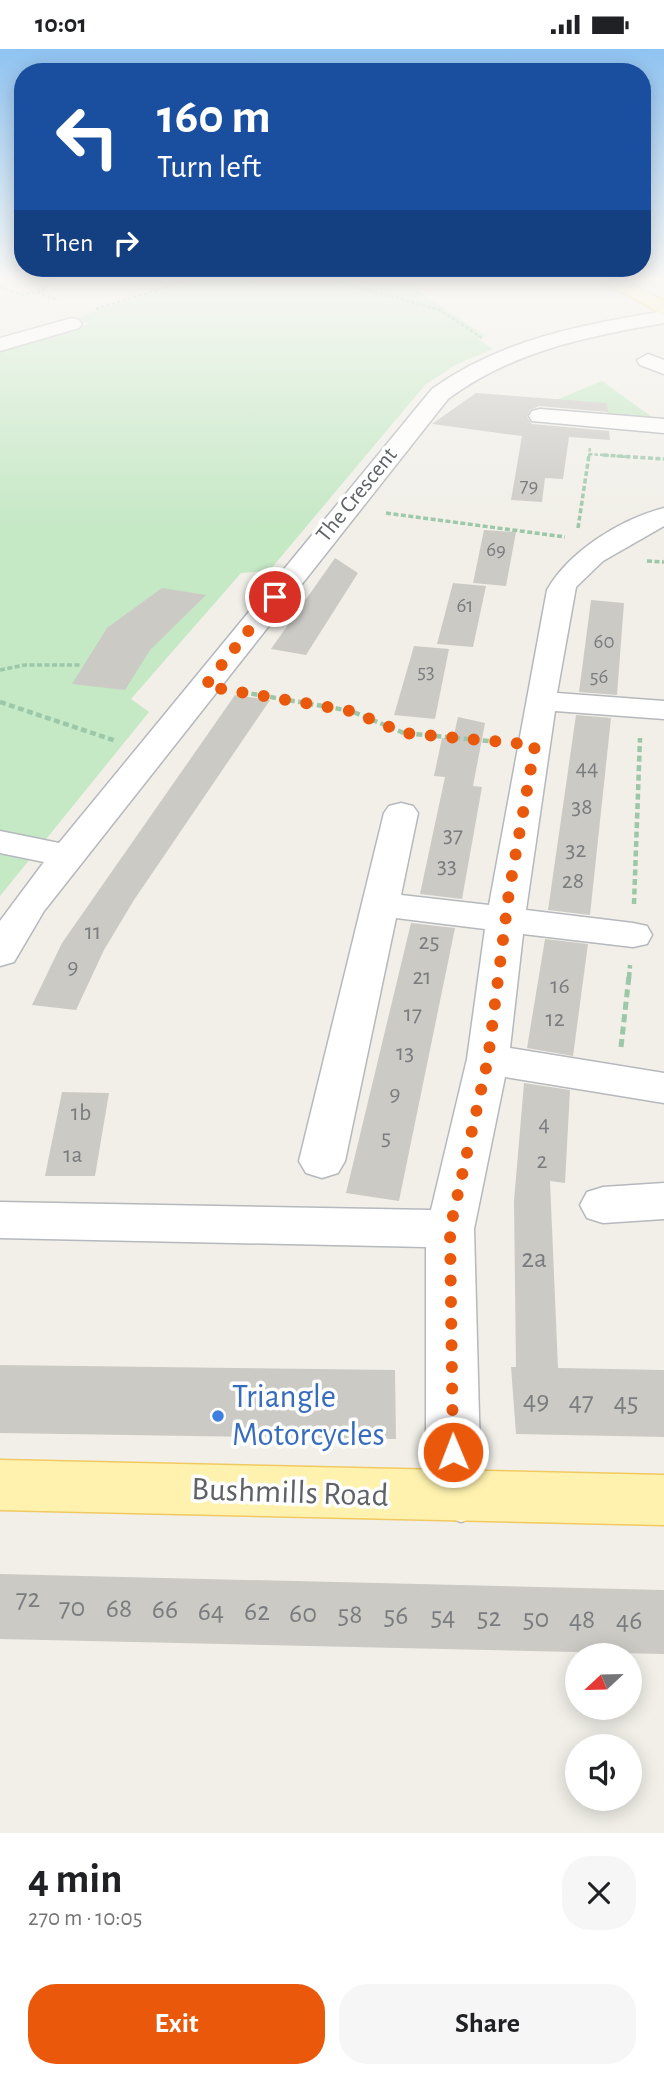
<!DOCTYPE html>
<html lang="en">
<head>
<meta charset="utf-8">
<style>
  :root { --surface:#fff; --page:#f6f6f6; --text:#202124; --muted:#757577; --accent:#ea580c }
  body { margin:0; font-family:"Alegreya Sans",sans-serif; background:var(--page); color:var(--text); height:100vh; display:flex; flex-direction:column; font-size:26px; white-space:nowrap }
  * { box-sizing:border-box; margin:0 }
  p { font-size:23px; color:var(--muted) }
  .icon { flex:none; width:38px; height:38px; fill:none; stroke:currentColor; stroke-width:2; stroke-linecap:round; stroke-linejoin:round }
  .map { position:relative; height:1784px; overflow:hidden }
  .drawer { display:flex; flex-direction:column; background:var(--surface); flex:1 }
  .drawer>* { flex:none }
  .banner { position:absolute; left:14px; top:14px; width:637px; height:214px; border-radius:28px; box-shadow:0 4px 18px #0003; background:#1a4fa0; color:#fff; overflow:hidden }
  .needle { width:46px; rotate:248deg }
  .controls { position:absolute; left:565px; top:1594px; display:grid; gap:14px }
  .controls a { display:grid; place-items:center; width:77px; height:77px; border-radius:50%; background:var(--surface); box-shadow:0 4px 18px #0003; font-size:35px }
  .pin { position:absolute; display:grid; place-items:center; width:60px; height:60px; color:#fff; margin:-30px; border:4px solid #fff; border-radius:50%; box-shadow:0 2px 7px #0007 }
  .me { position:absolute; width:77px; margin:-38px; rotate:359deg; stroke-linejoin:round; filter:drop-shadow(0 0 5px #0008) }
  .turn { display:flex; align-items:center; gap:24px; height:147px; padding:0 28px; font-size:32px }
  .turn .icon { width:91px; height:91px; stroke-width:2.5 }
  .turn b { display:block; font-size:49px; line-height:60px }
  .then { display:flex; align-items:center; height:66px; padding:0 28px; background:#0003; gap:14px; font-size:26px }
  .round { display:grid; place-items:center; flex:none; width:74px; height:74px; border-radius:28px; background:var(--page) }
  .headline { display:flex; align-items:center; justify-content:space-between; height:119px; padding:0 28px }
  h1 { font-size:42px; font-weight:600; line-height:52px }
  .action { display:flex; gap:14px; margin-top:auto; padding:14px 28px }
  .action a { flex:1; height:80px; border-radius:28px; background:var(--accent); color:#fff; font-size:28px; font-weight:600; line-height:80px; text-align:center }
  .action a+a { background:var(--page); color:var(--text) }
  .status { display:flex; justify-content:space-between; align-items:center; height:49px; padding:0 35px; background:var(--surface); direction:ltr }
  .status svg { height:19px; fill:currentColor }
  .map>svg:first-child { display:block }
  .green { fill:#c5e8c5 }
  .building { fill:#cccac5 }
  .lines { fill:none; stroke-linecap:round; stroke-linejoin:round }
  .minor-casing { stroke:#b5b8bc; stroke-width:3 }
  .major-casing { stroke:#f2c960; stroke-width:3 }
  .path-far3 { stroke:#9cc7a9; stroke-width:2.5; stroke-dasharray:3.5 2; stroke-linecap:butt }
  .path-far2 { stroke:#9cc7a9; stroke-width:3.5; stroke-dasharray:5 2.5; stroke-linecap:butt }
  .path-far1 { stroke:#9cc7a9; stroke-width:4.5; stroke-dasharray:6 3.5; stroke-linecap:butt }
  .path { stroke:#9cc7a9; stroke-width:5; stroke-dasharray:8 4.5; stroke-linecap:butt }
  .minor { fill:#fff; fill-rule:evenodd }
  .major { fill:#fff2af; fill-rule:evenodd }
  .route { stroke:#ea580c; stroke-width:12; stroke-dasharray:0 21.6 }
  .shop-dot { fill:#3f7fe0; stroke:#fff; stroke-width:2.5 }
  .labels { text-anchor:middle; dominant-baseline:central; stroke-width:7; stroke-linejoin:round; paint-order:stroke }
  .far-number-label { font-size:21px; fill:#7a7d7f }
  .far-street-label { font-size:23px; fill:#5f6368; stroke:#fff }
  .number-label { font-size:24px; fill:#7a7d7f }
  .near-number-label { font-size:28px; fill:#7a7d7f }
  .near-shop-label { font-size:33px; fill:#366cbe; stroke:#fff; text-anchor:start }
  .near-street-label { font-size:33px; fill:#5f6368; stroke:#fff }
</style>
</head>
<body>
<div class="status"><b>10:01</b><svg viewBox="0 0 49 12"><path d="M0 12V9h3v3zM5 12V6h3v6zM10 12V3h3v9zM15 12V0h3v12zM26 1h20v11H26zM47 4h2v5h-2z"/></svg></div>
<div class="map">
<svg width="664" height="1784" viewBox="0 0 664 1784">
  <rect width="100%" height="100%" fill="#f1efe8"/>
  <path class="green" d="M 174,228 L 398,228 L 486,287 L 477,289 L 493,300 L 455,316 L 425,336 L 269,522 L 241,524 L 131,650 L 149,663 L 0,847 L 0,302 L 90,275 L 79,269 L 86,265 L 189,233 Z
    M 602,332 L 656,371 L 606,369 L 607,355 L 556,351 Z"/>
  <path class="building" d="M 476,344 L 607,354 L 608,363 L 539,357 L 530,361 L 527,368 L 532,375 L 609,382 L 610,391 L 569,388 L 563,430 L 545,429 L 542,453 L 511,451 L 522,387 L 432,375 Z
    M 484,481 L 516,483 L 506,537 L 473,534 Z
    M 335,509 L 358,524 L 306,606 L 271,600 Z
    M 453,534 L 486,537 L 473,598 L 437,595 Z
    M 162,539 L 206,546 L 150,601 L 125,641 L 72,635 L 107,579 Z
    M 591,551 L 624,554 L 617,646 L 579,643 Z
    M 414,597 L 449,600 L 435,670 L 394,666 Z
    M 235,646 L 270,651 L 134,851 L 104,901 L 76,961 L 32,956 L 62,894 Z
    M 576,666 L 611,669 L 590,866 L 548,861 Z
    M 458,668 L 485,674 L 473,737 L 482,738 L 462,850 L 420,845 L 445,728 L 434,727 L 442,689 L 453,690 Z
    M 411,874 L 455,879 L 399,1152 L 346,1144 Z
    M 545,890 L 588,895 L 573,1007 L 527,999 Z
    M 524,1034 L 570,1041 L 565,1134 L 550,1132 L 558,1319 L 664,1321 L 664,1388 L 516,1385 L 511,1318 L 516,1318 L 514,1152 Z
    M 62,1043 L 109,1044 L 95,1127 L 45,1127 Z
    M 0,1316 L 395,1321 L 396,1390 L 0,1384 Z
    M 0,1525 L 664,1541 L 664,1605 L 0,1590 Z"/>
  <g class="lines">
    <defs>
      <path id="minor" d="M 664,262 L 664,274 C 585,288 513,302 448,350 L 44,862 L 14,913 L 0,917 L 0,872 L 44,813 L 0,804 L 0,782 L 59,794 L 432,340 C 502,290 581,276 664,262 Z
        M 72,269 L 79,271 L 82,275 L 79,279 L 0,302 L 0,289 Z
        M 648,305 L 664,311 L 664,325 L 640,316 L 637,311 Z
        M 540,360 L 664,370 L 664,384 L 532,372 L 529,367 L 532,362 Z
        M 664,459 L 664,477 L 603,512 L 576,538 L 557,644 L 664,652 L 664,670 L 555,662 L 526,861 L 633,874 L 647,877 L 652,886 L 647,895 L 633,898 L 523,885 L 510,999 L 664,1024 L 664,1054 L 505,1028 L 474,1180 L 480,1403 L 488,1448 L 480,1466 L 461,1473 L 442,1466 L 434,1448 L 426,1403 L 426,1198 L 0,1189 L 0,1153 L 431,1161 L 467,1010 L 485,880 L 396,869 L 345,1112 L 338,1124 L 322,1129 L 306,1124 L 299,1112 L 384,764 L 389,757 L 401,754 L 413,757 L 418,764 L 401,846 L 489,856 L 547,541 C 569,502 621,470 664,459 Z
        M 664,1134 L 664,1170 L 603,1174 L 587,1169 L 580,1156 L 587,1143 L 603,1138 Z"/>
      <path id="major" d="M 594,228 L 618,228 L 664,252 L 664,266 Z
        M 0,1411 L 664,1426 L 664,1476 L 0,1461 Z"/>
    </defs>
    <use href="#minor" class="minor-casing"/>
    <use href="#major" class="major-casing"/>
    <path class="path-far3" d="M 321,228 L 440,261 L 482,289
      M 0,230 L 7,228
      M 0,238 L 23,246 L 46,240 L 15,228
      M 37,243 L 58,251
      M 96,260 L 199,228
      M 589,405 L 629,408
      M 589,408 L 590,398"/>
    <path class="path-far2" d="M 603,406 L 664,410
      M 386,464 L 565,488
      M 578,479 L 589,406
      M 647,512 L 664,513
      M 0,621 L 25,616 L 80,616"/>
    <path class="path-far1" d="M 242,643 L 351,662 L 404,684 L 499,693
      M 0,653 L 116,692
      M 634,855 L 640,689
      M 629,929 L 630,916"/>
    <path class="path" d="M 621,998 L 629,927"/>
    <use href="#minor" class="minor"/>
    <use href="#major" class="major"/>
  </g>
  <linearGradient id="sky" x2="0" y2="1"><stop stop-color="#8fc3f1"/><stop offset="0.48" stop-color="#f9f8f5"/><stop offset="1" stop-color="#f9f8f5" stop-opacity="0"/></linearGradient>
  <rect width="664" height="478" fill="url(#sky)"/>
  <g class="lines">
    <path class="route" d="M 275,548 L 205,637 L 351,662 L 404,684 L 535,696 L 509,843 L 488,1010 L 450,1180 L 453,1403"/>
  </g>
  <circle class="shop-dot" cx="218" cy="1367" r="7"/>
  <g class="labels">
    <g class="far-number-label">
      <text x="529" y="436">79</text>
      <text x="496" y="500">69</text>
      <text x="465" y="556">61</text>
      <text x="604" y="592">60</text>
      <text x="426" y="622">53</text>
      <text x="599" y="627">56</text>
    </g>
    <g class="far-street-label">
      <text transform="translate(357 446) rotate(-51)">The Crescent</text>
    </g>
    <g class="number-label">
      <text x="587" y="719">44</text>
      <text x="582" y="758">38</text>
      <text x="453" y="786">37</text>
      <text x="576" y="801">32</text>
      <text x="447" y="817">33</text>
      <text x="573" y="832">28</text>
      <text x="93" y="883">11</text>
      <text x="429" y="893">25</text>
      <text x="73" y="918">9</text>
      <text x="422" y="928">21</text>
      <text x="560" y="937">16</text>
      <text x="413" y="965">17</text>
      <text x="555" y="970">12</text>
      <text x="405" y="1004">13</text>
      <text x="395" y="1045">9</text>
      <text x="81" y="1064">1b</text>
      <text x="544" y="1075">4</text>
      <text x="386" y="1089">5</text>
      <text x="73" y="1106">1a</text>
      <text x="542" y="1112">2</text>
    </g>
    <g class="near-number-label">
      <text x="534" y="1210">2a</text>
      <text x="536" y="1352">49</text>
      <text x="581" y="1353">47</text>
      <text x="626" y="1354">45</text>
      <text x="28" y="1550">72</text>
      <text x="72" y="1559">70</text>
      <text x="119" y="1560">68</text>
      <text x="165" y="1561">66</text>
      <text x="211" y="1563">64</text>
      <text x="257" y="1563">62</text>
      <text x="303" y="1565">60</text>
      <text x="350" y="1566">58</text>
      <text x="396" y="1567">56</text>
      <text x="443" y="1568">54</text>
      <text x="489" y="1569">52</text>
      <text x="536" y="1570">50</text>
      <text x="582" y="1571">48</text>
      <text x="629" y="1572">46</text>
    </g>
    <g class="near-shop-label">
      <text x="232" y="1348">Triangle<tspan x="232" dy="38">Motorcycles</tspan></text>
    </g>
    <g class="near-street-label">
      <text transform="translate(290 1444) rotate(2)">Bushmills Road</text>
    </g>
  </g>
</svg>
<div class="controls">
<a><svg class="needle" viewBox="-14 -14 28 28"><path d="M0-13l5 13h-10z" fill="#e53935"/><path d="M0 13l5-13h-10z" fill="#757577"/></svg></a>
<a><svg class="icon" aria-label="sound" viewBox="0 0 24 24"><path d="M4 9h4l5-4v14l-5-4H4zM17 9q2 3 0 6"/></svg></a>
</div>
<div class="pin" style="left:275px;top:548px;background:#d93025"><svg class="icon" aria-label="arrive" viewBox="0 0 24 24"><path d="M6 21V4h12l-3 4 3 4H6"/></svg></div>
<svg class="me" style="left:453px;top:1403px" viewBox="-20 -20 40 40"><circle r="17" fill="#ea580c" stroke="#fff" stroke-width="3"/><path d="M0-11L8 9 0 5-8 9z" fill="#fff"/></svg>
<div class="banner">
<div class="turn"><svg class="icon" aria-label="left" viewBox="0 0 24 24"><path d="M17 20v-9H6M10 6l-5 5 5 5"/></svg><div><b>160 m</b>Turn left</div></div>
<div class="then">Then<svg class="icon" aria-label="right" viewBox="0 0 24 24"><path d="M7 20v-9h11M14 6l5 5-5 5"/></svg></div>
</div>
</div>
<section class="drawer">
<div class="headline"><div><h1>4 min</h1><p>270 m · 10:05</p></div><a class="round"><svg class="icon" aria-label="close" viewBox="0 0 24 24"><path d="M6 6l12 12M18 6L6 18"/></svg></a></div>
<div class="action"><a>Exit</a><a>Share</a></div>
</section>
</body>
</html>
